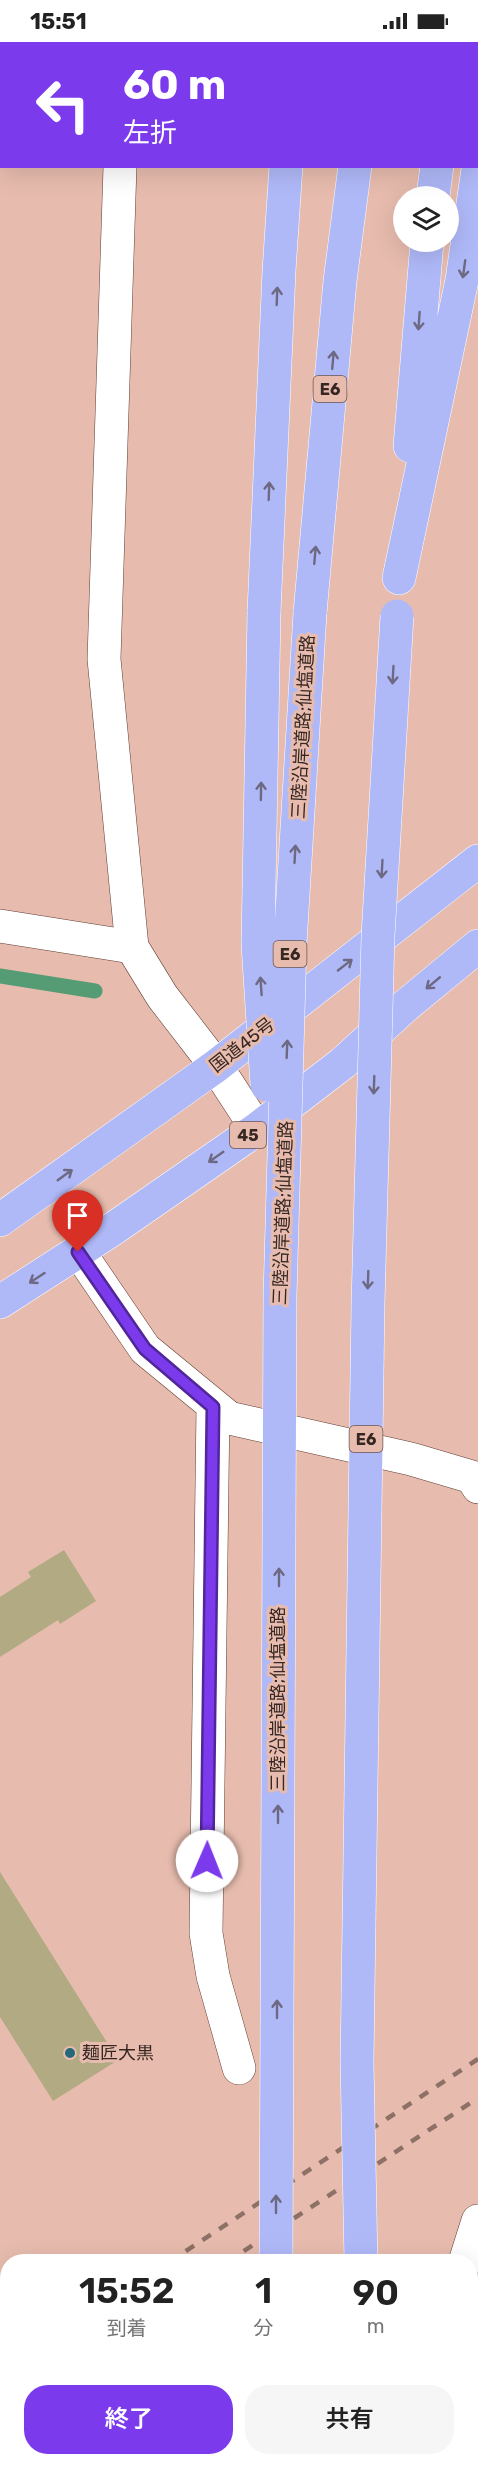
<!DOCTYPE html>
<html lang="ja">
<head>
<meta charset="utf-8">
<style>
  :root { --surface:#fff; --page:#f6f6f6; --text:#222; --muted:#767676; --accent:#7c3aed }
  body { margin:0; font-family:Rubik,"Noto Sans JP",sans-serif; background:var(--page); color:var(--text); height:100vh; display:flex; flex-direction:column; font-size:22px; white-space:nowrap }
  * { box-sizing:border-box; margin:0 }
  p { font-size:20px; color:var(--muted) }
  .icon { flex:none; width:33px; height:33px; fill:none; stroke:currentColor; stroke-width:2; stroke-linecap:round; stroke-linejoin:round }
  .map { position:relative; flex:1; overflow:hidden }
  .panel { position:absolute; left:0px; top:2212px; width:478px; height:212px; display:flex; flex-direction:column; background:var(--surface); border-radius:24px 24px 0 0; box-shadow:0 6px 24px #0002 }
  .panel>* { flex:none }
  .guide { position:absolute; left:0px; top:0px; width:478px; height:126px; box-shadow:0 6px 24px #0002; background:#7c3aed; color:#fff; overflow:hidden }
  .buttons { position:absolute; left:393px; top:144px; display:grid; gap:12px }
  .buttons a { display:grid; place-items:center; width:66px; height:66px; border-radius:50%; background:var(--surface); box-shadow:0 6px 24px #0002; font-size:30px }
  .pin { position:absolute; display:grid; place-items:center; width:51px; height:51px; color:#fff; margin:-62px -26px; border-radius:50% 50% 50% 0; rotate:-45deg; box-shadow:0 0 6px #0007 }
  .pin .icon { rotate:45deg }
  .me { position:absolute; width:66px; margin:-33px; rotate:1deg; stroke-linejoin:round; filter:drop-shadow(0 0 4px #0008) }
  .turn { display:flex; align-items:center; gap:21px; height:126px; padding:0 24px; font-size:27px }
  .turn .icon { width:78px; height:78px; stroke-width:2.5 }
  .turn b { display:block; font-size:42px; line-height:51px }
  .eta { display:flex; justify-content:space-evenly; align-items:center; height:102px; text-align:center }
  .eta b { font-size:36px; font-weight:600; line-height:42px }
  .button { display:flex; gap:12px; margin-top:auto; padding:12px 24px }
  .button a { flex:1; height:69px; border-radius:24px; background:var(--accent); color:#fff; font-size:24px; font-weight:600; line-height:69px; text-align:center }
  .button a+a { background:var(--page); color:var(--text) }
  .status { display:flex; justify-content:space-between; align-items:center; height:42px; padding:0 30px; background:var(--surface); direction:ltr }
  .status svg { height:16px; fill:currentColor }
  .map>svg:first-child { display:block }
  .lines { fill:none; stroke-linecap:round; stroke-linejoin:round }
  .stream { stroke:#559b74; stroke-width:15 }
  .building { fill:#b2aa83 }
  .street-casing { stroke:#603d32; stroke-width:34 }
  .secondary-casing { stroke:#603d32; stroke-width:34 }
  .highway-casing { stroke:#fff; stroke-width:34 }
  .street { stroke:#fff; stroke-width:33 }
  .secondary { stroke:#fff; stroke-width:33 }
  .highway { stroke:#b0b9f8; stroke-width:33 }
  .rail { stroke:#8d7066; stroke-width:4.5; stroke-dasharray:10 10; stroke-linecap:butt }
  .highway-bridge-casing { stroke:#fff; stroke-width:34; stroke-linecap:butt }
  .highway-bridge { stroke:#b0b9f8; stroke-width:33 }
  .oneway { stroke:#6d6982 }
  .route-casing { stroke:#51269a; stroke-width:15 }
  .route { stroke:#7c3aed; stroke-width:10 }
  .poi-dot { fill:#25697a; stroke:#e7bcae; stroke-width:2 }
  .labels { text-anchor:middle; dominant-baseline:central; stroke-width:6; stroke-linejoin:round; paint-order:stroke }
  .shield { fill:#e7bcae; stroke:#6c544c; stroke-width:1.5 }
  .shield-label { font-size:16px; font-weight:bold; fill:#372722 }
  .street-label { font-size:18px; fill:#372722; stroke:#e7bcae }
  .poi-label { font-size:18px; fill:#372722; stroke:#e7bcae; text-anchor:start }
</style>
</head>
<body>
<div class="status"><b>15:51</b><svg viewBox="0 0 49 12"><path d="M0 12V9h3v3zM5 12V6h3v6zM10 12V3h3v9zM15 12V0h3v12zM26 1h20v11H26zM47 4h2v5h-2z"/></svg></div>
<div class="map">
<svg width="478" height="2423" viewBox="0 0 478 2423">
  <rect width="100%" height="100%" fill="#e7bcae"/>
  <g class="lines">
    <path class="stream" d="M 0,934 L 95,949"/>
  </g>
  <path class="building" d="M 64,1508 L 96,1559 L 60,1582 L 58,1578 L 0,1615 L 0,1555 L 31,1535 L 28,1530 Z
    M 0,1830 L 118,2018 L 53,2059 L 0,1975 Z"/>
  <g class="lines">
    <defs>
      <path id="street" d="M 129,2 L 129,0
        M 0,37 L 2,38
        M 120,124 L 104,617 L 132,905 L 162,954 L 216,1024 L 257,1087
        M 0,884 L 132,905
        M 79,1210 L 145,1307 L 229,1376 L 411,1417 L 472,1435 L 478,1445
        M 213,1365 L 206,1891 L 213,1934 L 239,2026"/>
      <path id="secondary" d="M 465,2220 L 478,2179
        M 455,2416 L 455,2423"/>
      <path id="highway" d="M 295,2 L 295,0
        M 372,2 L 372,0
        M 453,2 L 453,0
        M 433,154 L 437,124
        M 410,404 L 427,200
        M 399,536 L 462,238 L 478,127
        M 264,570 L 279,229 L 286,124
        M 310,571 L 340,239 L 355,124
        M 0,1178 L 216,1024 L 478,819
        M 0,1260 L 110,1189 L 257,1087 L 343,1021 L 404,965 L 478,904
        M 280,2416 L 280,2423
        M 365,2416 L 366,2423"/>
    </defs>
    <use href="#street" class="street-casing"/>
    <use href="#secondary" class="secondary-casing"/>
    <use href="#highway" class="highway-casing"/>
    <use href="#street" class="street"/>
    <use href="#secondary" class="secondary"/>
    <use href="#highway" class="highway"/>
    <path class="rail" d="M 169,2220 L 478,2017
      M 227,2220 L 478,2056
      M 0,2330 L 8,2325
      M 0,2368 L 8,2363"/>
    <defs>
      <path id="highway-bridge" d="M 264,570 L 258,902 L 267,1043
        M 276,2220 L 280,1254 L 290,902 L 310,571
        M 361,2220 L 357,2020 L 368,1262 L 378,894 L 397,574"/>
    </defs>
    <use href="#highway-bridge" class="highway-bridge-casing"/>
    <use href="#highway-bridge" class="highway-bridge"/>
  </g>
  <defs><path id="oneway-shaft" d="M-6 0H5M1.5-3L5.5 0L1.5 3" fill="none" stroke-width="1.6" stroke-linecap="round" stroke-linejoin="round" transform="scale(1.5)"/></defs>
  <g class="oneway">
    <use href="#oneway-shaft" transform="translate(464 227) rotate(98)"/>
    <use href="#oneway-shaft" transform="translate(277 254) rotate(-88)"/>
    <use href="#oneway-shaft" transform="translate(419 279) rotate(94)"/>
    <use href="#oneway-shaft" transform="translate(333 318) rotate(-85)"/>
    <use href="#oneway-shaft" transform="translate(269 449) rotate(-88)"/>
    <use href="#oneway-shaft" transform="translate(315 513) rotate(-85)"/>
    <use href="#oneway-shaft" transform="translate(393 633) rotate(93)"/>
    <use href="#oneway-shaft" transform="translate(261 749) rotate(-89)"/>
    <use href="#oneway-shaft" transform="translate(295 812) rotate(-87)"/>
    <use href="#oneway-shaft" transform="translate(382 827) rotate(93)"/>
    <use href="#oneway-shaft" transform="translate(345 923) rotate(-38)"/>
    <use href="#oneway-shaft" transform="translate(433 941) rotate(140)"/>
    <use href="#oneway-shaft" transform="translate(261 944) rotate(-94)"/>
    <use href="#oneway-shaft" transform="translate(287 1007) rotate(-88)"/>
    <use href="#oneway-shaft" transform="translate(374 1043) rotate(92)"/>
    <use href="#oneway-shaft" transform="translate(216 1115) rotate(145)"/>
    <use href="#oneway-shaft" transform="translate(65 1133) rotate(-36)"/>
    <use href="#oneway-shaft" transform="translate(37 1236) rotate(147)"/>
    <use href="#oneway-shaft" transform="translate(368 1238) rotate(92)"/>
    <use href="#oneway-shaft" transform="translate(279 1535) rotate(-90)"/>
    <use href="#oneway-shaft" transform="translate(278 1772) rotate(-90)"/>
    <use href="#oneway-shaft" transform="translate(277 1967) rotate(-90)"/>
    <use href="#oneway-shaft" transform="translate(276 2162) rotate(-90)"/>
  </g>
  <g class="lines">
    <defs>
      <path id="route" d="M 78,1210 L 145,1307 L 213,1365 L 207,1819"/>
    </defs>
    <use href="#route" class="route-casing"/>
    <use href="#route" class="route"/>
  </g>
  <circle class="poi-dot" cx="70" cy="2011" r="6"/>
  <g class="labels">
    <g class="shield">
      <rect x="313.5" y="334" width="33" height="26" rx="4.5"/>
      <rect x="273.5" y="899" width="33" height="26" rx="4.5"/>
      <rect x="230" y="1080" width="36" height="26" rx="4.5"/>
      <rect x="349.5" y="1384" width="33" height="26" rx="4.5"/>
    </g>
    <g class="shield-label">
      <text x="330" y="347">E6</text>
      <text x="290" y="912">E6</text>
      <text x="248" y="1093">45</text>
      <text x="366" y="1397">E6</text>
    </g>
    <g class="street-label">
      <text transform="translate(303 685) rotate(-87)">三陸沿岸道路;仙塩道路</text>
      <text transform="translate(242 1003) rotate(-38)">国道45号</text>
      <text transform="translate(283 1171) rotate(-88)">三陸沿岸道路;仙塩道路</text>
      <text transform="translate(278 1657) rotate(-90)">三陸沿岸道路;仙塩道路</text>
    </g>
    <g class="poi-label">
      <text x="82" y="2011">麺匠大黒</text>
    </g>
  </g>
</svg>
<div class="buttons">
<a><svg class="icon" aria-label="layers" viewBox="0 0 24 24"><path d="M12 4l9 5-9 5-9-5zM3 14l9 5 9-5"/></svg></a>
</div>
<div class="pin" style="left:78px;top:1210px;background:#d93025"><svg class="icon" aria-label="arrive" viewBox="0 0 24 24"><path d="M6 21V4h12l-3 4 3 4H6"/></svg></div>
<svg class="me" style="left:207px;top:1819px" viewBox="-20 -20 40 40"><circle r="19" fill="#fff"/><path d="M0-13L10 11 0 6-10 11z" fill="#7c3aed"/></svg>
<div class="guide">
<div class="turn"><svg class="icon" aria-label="left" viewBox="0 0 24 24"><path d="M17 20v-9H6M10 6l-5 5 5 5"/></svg><div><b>60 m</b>左折</div></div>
</div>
<section class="panel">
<div class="eta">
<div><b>15:52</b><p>到着</p></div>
<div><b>1</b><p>分</p></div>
<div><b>90</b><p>m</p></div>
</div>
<div class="button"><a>終了</a><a>共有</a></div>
</section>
</div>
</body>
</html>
